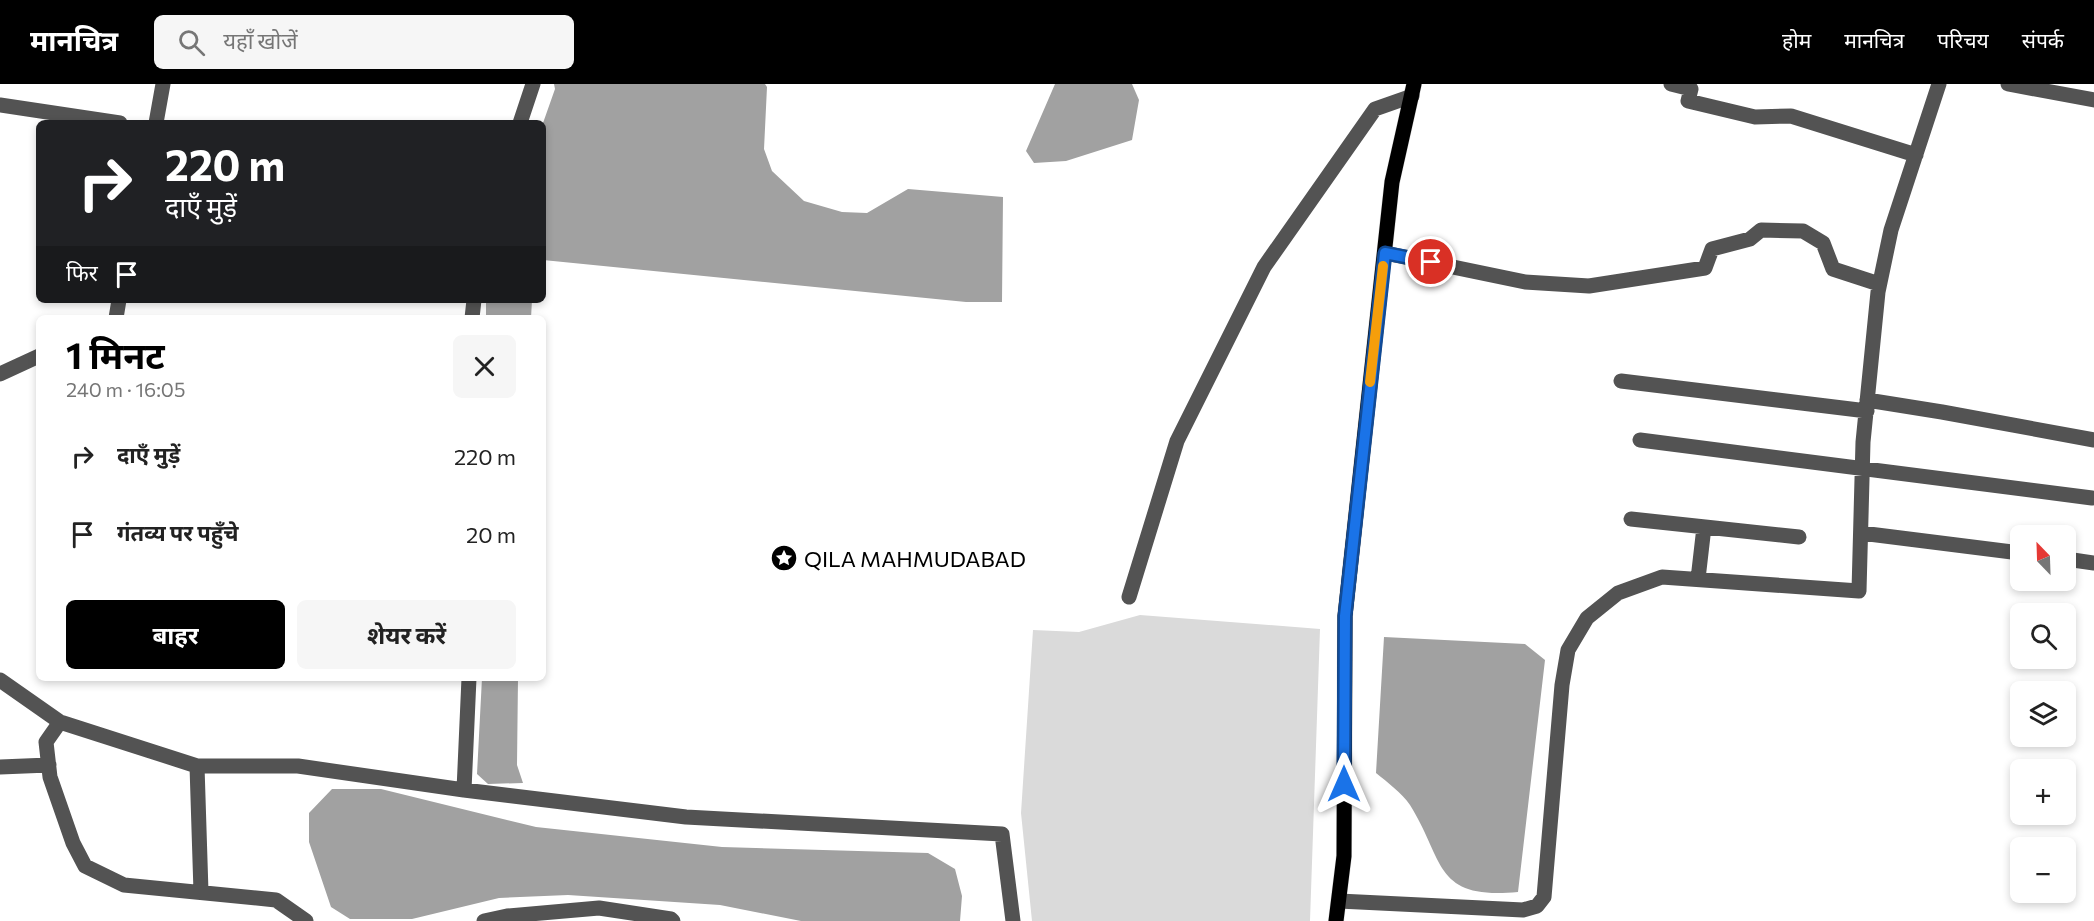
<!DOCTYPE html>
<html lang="hi">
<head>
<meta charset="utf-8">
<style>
  :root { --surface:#fff; --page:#f6f6f6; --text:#222; --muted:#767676; --accent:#000 }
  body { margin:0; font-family:Commissioner,"Noto Sans Devanagari",sans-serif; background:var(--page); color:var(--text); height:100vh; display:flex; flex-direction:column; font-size:22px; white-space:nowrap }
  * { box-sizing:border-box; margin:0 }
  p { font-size:20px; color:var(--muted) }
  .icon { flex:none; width:33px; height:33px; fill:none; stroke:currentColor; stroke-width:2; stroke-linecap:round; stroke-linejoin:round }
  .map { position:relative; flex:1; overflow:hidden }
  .side { position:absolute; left:36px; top:231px; width:510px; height:366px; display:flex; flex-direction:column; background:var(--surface); border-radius:9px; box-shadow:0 3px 9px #0003 }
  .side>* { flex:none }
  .hud { position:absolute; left:36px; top:36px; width:510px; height:183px; border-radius:9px; box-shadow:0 3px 9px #0003; background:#202124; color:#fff; overflow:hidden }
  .needle { width:39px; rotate:337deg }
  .tools { position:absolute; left:2010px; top:441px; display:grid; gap:12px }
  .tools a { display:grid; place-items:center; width:66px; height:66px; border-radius:9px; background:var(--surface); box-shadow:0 3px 9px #0003; font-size:30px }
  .pin { position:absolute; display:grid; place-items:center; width:51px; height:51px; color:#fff; margin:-26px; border:3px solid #fff; border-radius:50%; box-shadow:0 2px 6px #0007 }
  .me { position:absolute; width:66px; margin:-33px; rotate:0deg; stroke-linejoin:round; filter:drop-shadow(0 0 4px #0008) }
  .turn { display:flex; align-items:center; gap:21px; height:126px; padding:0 30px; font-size:27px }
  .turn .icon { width:78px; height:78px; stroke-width:2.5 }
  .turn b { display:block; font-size:42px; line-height:51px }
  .then { display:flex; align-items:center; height:57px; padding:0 30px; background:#0003; gap:12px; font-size:22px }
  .round { display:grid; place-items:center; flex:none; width:63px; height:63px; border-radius:9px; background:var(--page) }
  .headline { display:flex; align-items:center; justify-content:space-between; height:102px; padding:0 30px }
  h1 { font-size:36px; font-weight:700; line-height:45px; color:var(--accent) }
  .primary-button { display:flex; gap:12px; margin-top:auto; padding:12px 30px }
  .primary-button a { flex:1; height:69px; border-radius:9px; background:var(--accent); color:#fff; font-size:24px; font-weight:700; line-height:69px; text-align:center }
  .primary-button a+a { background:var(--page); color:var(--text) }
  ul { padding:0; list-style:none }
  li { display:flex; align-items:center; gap:18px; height:78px; padding:0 30px }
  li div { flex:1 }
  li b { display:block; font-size:22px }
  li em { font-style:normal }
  header { display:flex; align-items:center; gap:36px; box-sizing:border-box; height:84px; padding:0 30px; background:var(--accent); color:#fff }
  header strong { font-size:28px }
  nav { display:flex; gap:33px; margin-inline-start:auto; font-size:21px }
  .search { width:420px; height:54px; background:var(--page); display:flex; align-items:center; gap:15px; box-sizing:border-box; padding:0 21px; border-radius:9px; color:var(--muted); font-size:22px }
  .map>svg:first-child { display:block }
  .green { fill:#dadada }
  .water { fill:#a1a1a1 }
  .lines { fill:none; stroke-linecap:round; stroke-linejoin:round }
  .major-casing { stroke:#dbdbdb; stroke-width:16 }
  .minor { stroke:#535353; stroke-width:15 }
  .major { stroke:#000; stroke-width:15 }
  .route-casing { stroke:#114b97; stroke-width:15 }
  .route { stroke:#1a73e8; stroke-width:10 }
  .slow { stroke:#f59e0b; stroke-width:10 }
  .labels { text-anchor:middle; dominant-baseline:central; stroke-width:5; stroke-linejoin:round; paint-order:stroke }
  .poi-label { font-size:22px; fill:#000; stroke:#fff; text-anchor:start }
</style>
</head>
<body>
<header>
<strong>मानचित्र</strong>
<div class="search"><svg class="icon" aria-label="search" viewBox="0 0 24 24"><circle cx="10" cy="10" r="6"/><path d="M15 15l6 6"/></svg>यहाँ खोजें</div>
<nav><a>होम</a><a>मानचित्र</a><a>परिचय</a><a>संपर्क</a></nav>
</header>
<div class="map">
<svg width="2094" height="837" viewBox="0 0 2094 837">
  <rect width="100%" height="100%" fill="#fff"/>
  <path class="green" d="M 1140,531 L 1320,545 L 1310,837 L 1032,837 L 1021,729 L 1033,546 L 1079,548 Z"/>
  <path class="water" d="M 554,0 L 765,0 L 767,3 L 764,65 L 772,87 L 804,117 L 842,128 L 867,129 L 908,105 L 1003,113 L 1002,218 L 966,218 L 543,176 L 543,39 L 555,5 Z
    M 1055,0 L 1132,0 L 1139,16 L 1132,56 L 1066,77 L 1034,79 L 1026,67 Z
    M 486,216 L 532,216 L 531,234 L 486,234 Z
    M 1384,553 L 1525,560 L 1545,576 L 1518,808 C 1433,816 1445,777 1410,721 C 1402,709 1387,698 1376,689 Z
    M 482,594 L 518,594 L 517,681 L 523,699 L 488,700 L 477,690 Z
    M 332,705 L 381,705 L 536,743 L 722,763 L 928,769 L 955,785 L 962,812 L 960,837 L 801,837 L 720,821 L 568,811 L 499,814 L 412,835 L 350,835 L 331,823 L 309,758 L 309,729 Z"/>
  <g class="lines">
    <defs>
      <path id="major" d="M 1336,837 L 1344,772 L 1345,532 L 1392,98 L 1414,0"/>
    </defs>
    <use href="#major" class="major-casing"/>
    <path class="minor" d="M 1671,0 L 1691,5 L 1688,17 L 1755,33 L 1791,32 L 1916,71
      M 2008,0 L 2094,16
      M 0,21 L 120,39
      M 156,39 L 163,0
      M 520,39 L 533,0
      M 1385,169 L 1525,198 L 1589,202 L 1705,184 L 1712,165 L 1750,155 L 1761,146 L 1803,147 L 1823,159 L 1833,185 L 1879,200
      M 116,234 L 119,216
      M 472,234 L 474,216
      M 0,290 L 39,272
      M 1621,297 L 1867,327
      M 1867,316 L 1942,328 L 2094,356
      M 1640,356 L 2092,414
      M 1631,435 L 1799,453
      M 1861,449 L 2020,469
      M 2066,475 L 2094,479
      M 1698,495 L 1704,443
      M 1129,513 L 1177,357 L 1264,183 L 1375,25 L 1412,12
      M 0,596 L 60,638 L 197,682 L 298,682 L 464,706 L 686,733 L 1002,750 L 1013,837
      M 60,638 L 46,658 L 50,693 L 73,759 L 85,782 L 124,801 L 276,816 L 306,837
      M 197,682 L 201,808
      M 0,683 L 49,681
      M 464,706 L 469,594
      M 1339,817 L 1523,826 L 1537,822 L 1544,813 L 1562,601 L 1568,566 L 1587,534 L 1618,509 L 1662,493 L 1859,507 L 1863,358 L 1878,208 L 1891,146 L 1939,0
      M 484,837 L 507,832 L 599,824 L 671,835 L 673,837"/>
    <use href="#major" class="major"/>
  </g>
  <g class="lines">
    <defs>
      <path id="route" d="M 1344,700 L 1345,532 L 1385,169 L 1431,178"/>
    </defs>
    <use href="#route" class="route-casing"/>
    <use href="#route" class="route"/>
    <path class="slow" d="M 1370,298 L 1383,182"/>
  </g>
  <defs>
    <symbol id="sight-disc" viewBox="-11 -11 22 22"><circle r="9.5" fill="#000" stroke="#fff"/><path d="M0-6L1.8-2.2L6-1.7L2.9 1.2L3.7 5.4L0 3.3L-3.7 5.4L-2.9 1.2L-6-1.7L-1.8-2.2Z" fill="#fff"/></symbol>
  </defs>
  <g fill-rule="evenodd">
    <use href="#sight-disc" x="769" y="459" width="30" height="30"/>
  </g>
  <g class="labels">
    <g class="poi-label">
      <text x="804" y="474">QILA MAHMUDABAD</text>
    </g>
  </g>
</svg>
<div class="tools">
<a><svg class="needle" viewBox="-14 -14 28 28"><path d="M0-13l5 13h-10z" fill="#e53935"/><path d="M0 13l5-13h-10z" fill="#767676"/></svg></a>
<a><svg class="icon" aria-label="search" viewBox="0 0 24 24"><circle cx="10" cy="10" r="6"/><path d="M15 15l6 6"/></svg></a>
<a><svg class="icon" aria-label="layers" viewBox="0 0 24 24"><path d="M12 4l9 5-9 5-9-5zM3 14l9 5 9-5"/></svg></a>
<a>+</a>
<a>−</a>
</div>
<div class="pin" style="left:1431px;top:178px;background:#d93025"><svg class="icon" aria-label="arrive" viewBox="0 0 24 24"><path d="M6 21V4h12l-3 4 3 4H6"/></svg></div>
<svg class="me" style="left:1344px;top:700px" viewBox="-20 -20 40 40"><path d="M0-17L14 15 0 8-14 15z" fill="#1a73e8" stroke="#fff" stroke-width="4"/></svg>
<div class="hud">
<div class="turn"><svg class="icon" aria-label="right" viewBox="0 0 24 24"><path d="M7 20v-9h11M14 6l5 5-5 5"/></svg><div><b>220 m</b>दाएँ मुड़ें</div></div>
<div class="then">फिर<svg class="icon" aria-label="arrive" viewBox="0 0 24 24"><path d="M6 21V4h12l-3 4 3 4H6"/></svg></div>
</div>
<section class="side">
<div class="headline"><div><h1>1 मिनट</h1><p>240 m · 16:05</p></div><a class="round"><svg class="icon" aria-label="close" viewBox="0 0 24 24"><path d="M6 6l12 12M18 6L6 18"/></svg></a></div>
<ul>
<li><svg class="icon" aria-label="right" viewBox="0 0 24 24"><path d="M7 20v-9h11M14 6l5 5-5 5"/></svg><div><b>दाएँ मुड़ें</b></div><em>220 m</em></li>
<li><svg class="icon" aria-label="arrive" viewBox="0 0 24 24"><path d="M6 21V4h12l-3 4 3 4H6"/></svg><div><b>गंतव्य पर पहुँचे</b></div><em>20 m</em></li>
</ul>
<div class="primary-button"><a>बाहर</a><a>शेयर करें</a></div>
</section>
</div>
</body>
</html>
